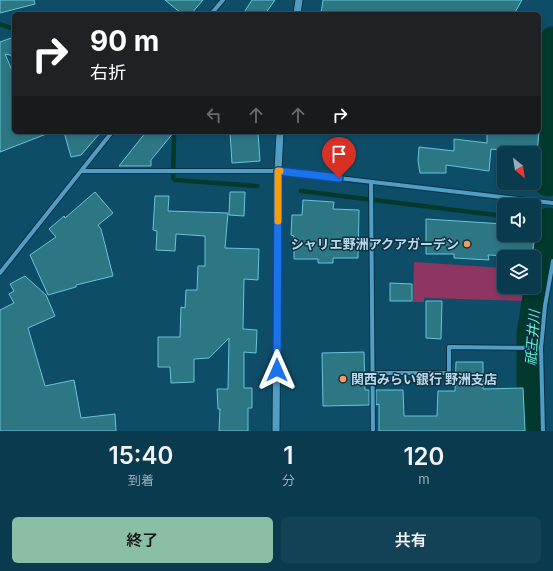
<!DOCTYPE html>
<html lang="ja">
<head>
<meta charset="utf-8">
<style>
  :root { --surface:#0a3a4e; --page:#134155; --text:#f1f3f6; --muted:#99adb6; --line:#2a5466; --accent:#8abfa5 }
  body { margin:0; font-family:Inter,"Noto Sans JP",sans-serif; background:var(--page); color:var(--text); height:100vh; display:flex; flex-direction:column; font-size:15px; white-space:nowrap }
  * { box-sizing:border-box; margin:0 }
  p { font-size:13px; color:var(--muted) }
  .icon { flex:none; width:22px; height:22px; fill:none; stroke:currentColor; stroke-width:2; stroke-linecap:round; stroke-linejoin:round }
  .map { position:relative; height:431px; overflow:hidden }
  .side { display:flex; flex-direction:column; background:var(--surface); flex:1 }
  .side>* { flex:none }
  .guide { position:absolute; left:12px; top:12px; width:529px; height:122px; border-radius:6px; box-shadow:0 2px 6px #0003,0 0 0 1px var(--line); background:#202124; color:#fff; overflow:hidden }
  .needle { width:26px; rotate:150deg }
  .buttons { position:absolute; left:497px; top:146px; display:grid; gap:8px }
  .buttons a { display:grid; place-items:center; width:44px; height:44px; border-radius:6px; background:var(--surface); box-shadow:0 2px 6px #0003,0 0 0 1px var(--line); font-size:20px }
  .pin { position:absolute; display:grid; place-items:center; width:34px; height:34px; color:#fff; margin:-41px -17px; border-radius:50% 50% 50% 0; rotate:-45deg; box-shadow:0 0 4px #0007 }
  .pin .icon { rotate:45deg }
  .me { position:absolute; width:44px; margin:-22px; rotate:0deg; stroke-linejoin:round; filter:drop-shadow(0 0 3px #0008) }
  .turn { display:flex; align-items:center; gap:14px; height:84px; padding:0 12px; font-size:18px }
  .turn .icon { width:52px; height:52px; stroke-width:2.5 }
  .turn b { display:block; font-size:28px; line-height:34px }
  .lanes { display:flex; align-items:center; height:38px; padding:0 12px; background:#0003; justify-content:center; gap:20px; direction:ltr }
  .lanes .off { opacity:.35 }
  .eta { display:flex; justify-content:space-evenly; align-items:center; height:68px; text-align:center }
  .eta b { font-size:24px; font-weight:600; line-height:28px }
  .cta { display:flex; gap:8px; margin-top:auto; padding:8px 12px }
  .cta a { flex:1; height:46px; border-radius:6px; background:var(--accent); color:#111; font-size:16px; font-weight:600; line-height:46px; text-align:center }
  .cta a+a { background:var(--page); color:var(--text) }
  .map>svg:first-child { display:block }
  .green { fill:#8f3562 }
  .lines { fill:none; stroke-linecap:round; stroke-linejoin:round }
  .stream { stroke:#02392d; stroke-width:4.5 }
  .river { stroke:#02392d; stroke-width:27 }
  .building { fill:#2d7684; stroke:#67c5d8 }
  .minor-casing { stroke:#063144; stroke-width:6 }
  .tertiary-casing { stroke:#063144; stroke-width:9 }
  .minor { stroke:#529dc3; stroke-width:4 }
  .tertiary { stroke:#529dc3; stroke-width:7 }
  .route-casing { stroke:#114b97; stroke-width:10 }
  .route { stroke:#1a73e8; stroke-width:7 }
  .slow { stroke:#f59e0b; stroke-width:7 }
  .poi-dot { fill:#ff9b5a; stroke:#113140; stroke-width:1.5 }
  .labels { text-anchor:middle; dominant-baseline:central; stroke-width:3; stroke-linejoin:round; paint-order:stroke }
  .poi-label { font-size:13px; font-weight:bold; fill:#b8dcef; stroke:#113140; text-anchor:end }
  .water-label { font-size:14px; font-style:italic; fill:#5cf5cd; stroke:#113140 }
</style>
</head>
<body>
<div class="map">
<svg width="553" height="431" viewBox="0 0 553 431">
  <rect width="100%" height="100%" fill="#0e4d68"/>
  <path class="green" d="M 414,262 L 504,268 L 504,287 L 531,287 L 527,301 L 424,298 L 424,302 L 413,302 Z"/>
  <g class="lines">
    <path class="stream" d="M 0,24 L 14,29
      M 172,132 L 174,137 L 173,178 L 175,180 L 257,186
      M 301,191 L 504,216
      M 534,220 L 548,227"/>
    <path class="river" d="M 548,183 L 551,145 L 553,40
      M 530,431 L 530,334 L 548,221"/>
  </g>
  <path class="building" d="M 0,0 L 34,0 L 35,4 L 0,13 Z
    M 165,0 L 203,0 L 191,14 L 182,14 Z
    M 252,0 L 275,0 L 265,14 L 243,14 Z
    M 323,0 L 522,0 L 514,14 L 321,14 Z
    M 14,37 L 14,56 L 5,54 L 14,75 L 14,132 L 49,133 L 0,152 L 0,42 Z
    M 64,132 L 101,132 L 81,155 L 71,157 Z
    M 146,132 L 174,132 L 151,160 L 151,166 L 119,166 Z
    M 230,132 L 258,132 L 260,161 L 232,163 Z
    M 487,132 L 539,132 L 537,154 L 491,149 L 489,171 L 446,165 L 446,173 L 420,173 L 418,161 L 419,147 L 454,151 L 454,139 L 487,143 Z
    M 95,192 L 113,213 L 98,225 L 101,229 L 113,276 L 76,285 L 76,287 L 48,295 L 30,255 L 56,237 L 49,229 L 64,216 L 65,218 Z
    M 230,192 L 245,192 L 244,216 L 229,215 Z
    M 155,196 L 169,196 L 168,211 L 228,213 L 225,248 L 259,249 L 258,280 L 244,279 L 243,329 L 257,330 L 256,353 L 244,352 L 244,388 L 252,388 L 252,408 L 248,408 L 248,431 L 219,431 L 220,409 L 218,409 L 217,389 L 228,389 L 229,338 L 209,358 L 194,359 L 194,382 L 171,383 L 170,367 L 158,367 L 158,337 L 180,337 L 181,307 L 185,308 L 186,290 L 197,290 L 198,266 L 205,266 L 205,236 L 176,234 L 175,251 L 156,250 L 157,231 L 153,230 Z
    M 303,200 L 334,202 L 333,209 L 359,210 L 358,258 L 333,258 L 333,263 L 318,263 L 318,259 L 294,259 L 294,236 L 291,235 L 292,215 L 302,215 Z
    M 426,219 L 504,224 L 504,235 L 535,235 L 532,257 L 488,255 L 489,260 L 454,258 L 454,254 L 426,254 Z
    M 25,276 L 46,295 L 55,316 L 28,328 L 45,386 L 74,380 L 81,418 L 115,414 L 116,431 L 0,431 L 0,310 L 14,303 L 9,294 L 14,291 L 10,284 Z
    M 390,283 L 412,284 L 412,301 L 390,301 Z
    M 426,301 L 442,301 L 441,339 L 426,338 Z
    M 364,352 L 365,390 L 369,390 L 369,405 L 323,406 L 322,353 Z
    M 456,362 L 483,362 L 483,389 L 523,388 L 525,431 L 379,431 L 379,404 L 376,405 L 376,390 L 403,390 L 404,416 L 437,416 L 438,391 L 455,391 Z"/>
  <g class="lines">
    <defs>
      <path id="minor" d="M 211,14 L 223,0
        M 81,171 L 278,171 L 553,203
        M 371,182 L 373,431
        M 0,273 L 112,132
        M 372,373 L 449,373 L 449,347 L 541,348
        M 543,431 L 541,348 L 545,306 L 553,261"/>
      <path id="tertiary" d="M 297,14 L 299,0
        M 276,431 L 278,171 L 280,132"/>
    </defs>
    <use href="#minor" class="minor-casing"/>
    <use href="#tertiary" class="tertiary-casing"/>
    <use href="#minor" class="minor"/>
    <use href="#tertiary" class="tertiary"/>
  </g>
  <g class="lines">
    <defs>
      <path id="route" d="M 277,370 L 278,171 L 339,178"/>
    </defs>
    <use href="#route" class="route-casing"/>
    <use href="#route" class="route"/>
    <path class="slow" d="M 278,221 L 278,171 L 280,171"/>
  </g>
  <g class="poi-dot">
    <circle cx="467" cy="244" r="4"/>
    <circle cx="343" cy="379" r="4"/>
  </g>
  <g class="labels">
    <g class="poi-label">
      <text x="459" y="244">シャリエ野洲アクアガーデン</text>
      <text x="351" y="379" text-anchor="start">関西みらい銀行 野洲支店</text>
    </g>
    <g class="water-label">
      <text transform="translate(532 338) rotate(-86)">祇王井川</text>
    </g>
  </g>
</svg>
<div class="buttons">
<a><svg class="needle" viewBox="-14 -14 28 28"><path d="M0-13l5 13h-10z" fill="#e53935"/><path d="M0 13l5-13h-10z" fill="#99adb6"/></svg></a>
<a><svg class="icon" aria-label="sound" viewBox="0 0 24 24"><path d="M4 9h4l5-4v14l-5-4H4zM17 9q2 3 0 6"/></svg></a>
<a><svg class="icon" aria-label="layers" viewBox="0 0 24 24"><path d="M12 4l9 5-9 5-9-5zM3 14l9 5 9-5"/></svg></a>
</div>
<div class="pin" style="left:339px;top:178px;background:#d93025"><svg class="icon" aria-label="arrive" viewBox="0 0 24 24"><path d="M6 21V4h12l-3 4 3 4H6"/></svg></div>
<svg class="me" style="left:277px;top:370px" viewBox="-20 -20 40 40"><path d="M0-17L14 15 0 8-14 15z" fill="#1a73e8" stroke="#fff" stroke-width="4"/></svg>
<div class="guide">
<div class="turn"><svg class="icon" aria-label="right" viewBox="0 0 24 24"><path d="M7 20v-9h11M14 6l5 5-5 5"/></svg><div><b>90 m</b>右折</div></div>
<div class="lanes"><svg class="icon off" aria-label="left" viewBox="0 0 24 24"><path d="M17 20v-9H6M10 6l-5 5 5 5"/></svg><svg class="icon off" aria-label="ahead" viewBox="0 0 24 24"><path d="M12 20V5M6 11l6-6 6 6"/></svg><svg class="icon off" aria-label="ahead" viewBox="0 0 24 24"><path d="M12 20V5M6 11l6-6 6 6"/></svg><svg class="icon" aria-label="right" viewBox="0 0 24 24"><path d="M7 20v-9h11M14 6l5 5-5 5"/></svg></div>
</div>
</div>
<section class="side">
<div class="eta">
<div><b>15:40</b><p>到着</p></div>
<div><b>1</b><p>分</p></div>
<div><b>120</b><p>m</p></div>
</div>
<div class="cta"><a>終了</a><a>共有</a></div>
</section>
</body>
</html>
